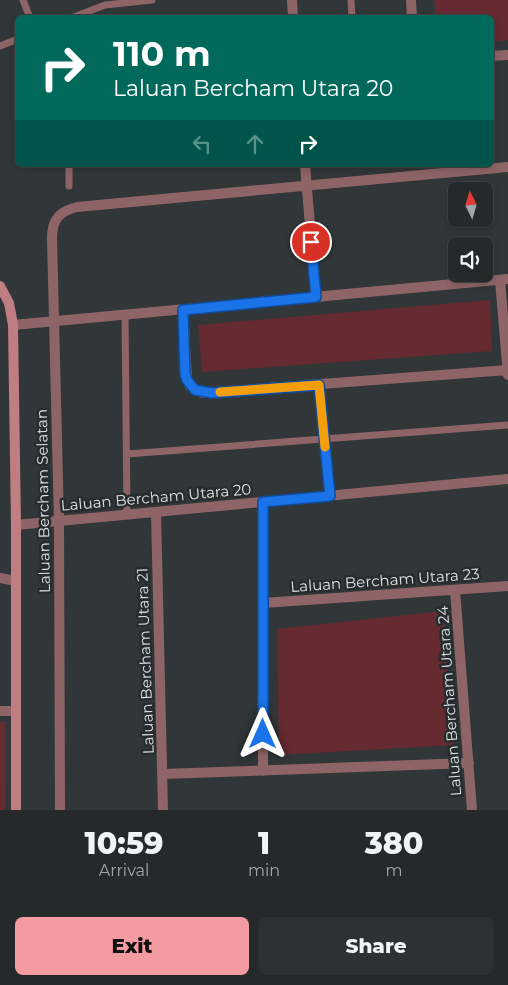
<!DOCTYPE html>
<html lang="en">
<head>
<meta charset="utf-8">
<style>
  :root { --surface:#25292a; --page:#2d3132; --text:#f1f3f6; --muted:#a3a6a8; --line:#424547; --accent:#f49aa1 }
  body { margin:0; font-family:Montserrat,sans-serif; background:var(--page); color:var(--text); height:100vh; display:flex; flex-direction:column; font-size:19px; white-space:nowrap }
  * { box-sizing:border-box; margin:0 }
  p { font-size:16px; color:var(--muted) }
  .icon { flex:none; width:28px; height:28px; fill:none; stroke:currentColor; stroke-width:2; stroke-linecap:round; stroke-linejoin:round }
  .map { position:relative; height:810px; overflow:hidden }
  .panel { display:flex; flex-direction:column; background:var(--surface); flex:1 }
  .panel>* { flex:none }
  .guide { position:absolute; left:15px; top:15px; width:479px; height:152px; border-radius:8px; box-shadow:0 2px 8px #0003,0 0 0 1px var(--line); background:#00695c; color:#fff; overflow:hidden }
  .needle { width:32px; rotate:355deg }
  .controls { position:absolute; left:448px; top:182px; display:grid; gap:10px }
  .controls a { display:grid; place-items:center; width:45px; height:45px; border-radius:8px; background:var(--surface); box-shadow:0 2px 8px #0003,0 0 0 1px var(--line); font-size:25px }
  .pin { position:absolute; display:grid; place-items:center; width:42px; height:42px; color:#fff; margin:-21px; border:2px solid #fff; border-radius:50%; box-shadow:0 1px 5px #0007 }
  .me { position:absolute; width:55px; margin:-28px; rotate:0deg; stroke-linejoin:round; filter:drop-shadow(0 0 4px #0008) }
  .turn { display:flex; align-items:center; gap:18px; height:105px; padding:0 15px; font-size:22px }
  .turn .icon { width:65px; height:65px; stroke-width:2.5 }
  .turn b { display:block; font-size:35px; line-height:42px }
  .lanes { display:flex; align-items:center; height:48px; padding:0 15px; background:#0003; justify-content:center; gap:25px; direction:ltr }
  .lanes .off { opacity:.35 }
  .eta { display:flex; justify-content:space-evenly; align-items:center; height:85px; text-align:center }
  .eta b { font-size:30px; font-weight:800; line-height:35px }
  .action { display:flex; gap:10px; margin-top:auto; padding:10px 15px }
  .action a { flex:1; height:58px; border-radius:8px; background:var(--accent); color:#111; font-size:20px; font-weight:800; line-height:58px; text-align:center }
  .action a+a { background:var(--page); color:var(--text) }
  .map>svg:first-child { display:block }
  .green { fill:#662a31 }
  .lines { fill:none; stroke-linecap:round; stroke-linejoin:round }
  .lane { stroke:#8f6467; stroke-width:7 }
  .street { stroke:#8f6467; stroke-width:10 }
  .secondary { stroke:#c07d82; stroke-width:10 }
  .route-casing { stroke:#114b97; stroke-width:12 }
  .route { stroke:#1a73e8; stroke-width:9 }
  .slow { stroke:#f59e0b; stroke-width:9 }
  .labels { text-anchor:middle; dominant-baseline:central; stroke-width:5; stroke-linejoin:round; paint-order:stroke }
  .street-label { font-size:15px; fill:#dee2e3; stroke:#272d2e }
</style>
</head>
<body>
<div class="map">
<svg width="508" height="810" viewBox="0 0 508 810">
  <rect width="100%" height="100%" fill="#313738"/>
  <path class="green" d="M 434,0 L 508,0 L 508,40 L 491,42 L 491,18 L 436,17 Z
    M 490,300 L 492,351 L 202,372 L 198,325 Z
    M 443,611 L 453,745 L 279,755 L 277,629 Z
    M 0,722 L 6,722 L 5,810 L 0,810 Z"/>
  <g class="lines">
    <path class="lane" d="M 23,0 L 30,18
      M 351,0 L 352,18
      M 71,18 L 105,5 L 152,0
      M 0,46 L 18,39
      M 69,165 L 69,186
      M 125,315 L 127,514
      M 319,385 L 331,496
      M 127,454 L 508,425"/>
    <path class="street" d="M 292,0 L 293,18
      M 411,0 L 412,18
      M 491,56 L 508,55
      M 305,165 L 316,297
      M 500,280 L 508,375
      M 183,310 L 187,380 L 190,386 L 202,393 L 508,370
      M 13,325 L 508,279
      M 156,512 L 163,810
      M 16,525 L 508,479
      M 0,578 L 16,581
      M 455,590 L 472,810
      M 263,603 L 508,586
      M 0,711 L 16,711
      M 263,771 L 263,502
      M 163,774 L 469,763
      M 60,810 L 59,521 L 52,238 C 52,219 60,211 77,207 L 508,167"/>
    <path class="secondary" d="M 0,286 L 9,303 L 13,325 L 16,525 L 16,810"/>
  </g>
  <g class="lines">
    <defs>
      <path id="route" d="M 263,734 L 263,502 L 330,496 L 319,385 L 212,393 L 195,390 L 187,380 L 185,374 L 183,310 L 316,297 L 311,242"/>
    </defs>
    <use href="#route" class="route-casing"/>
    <use href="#route" class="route"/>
    <path class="slow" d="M 220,392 L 319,385 L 325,447"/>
  </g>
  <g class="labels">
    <g class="street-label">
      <text transform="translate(156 497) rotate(-5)">Laluan Bercham Utara 20</text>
      <text transform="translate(43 501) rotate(-91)">Laluan Bercham Selatan</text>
      <text transform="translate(385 580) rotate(-4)">Laluan Bercham Utara 23</text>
      <text transform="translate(145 661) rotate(-92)">Laluan Bercham Utara 21</text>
      <text transform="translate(449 701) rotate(-94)">Laluan Bercham Utara 24</text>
    </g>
  </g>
</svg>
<div class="controls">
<a><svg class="needle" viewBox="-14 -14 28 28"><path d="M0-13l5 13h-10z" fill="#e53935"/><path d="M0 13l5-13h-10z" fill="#a3a6a8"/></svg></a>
<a><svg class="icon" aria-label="sound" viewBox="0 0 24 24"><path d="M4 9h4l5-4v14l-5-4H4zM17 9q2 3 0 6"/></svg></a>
</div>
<div class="pin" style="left:311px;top:242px;background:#d93025"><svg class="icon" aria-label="arrive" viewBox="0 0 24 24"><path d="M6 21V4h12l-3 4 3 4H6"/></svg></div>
<svg class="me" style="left:263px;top:734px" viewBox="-20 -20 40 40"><path d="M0-17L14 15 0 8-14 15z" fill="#1a73e8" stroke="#fff" stroke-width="4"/></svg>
<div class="guide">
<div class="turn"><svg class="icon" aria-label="right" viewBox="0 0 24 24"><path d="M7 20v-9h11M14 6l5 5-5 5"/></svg><div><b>110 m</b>Laluan Bercham Utara 20</div></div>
<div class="lanes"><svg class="icon off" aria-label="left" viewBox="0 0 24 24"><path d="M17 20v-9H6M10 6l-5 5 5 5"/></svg><svg class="icon off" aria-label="ahead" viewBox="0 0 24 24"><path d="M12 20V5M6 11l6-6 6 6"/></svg><svg class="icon" aria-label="right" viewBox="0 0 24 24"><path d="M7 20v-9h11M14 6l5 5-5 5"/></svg></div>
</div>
</div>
<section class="panel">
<div class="eta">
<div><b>10:59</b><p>Arrival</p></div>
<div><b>1</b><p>min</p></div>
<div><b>380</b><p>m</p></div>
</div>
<div class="action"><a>Exit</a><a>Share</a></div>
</section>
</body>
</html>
